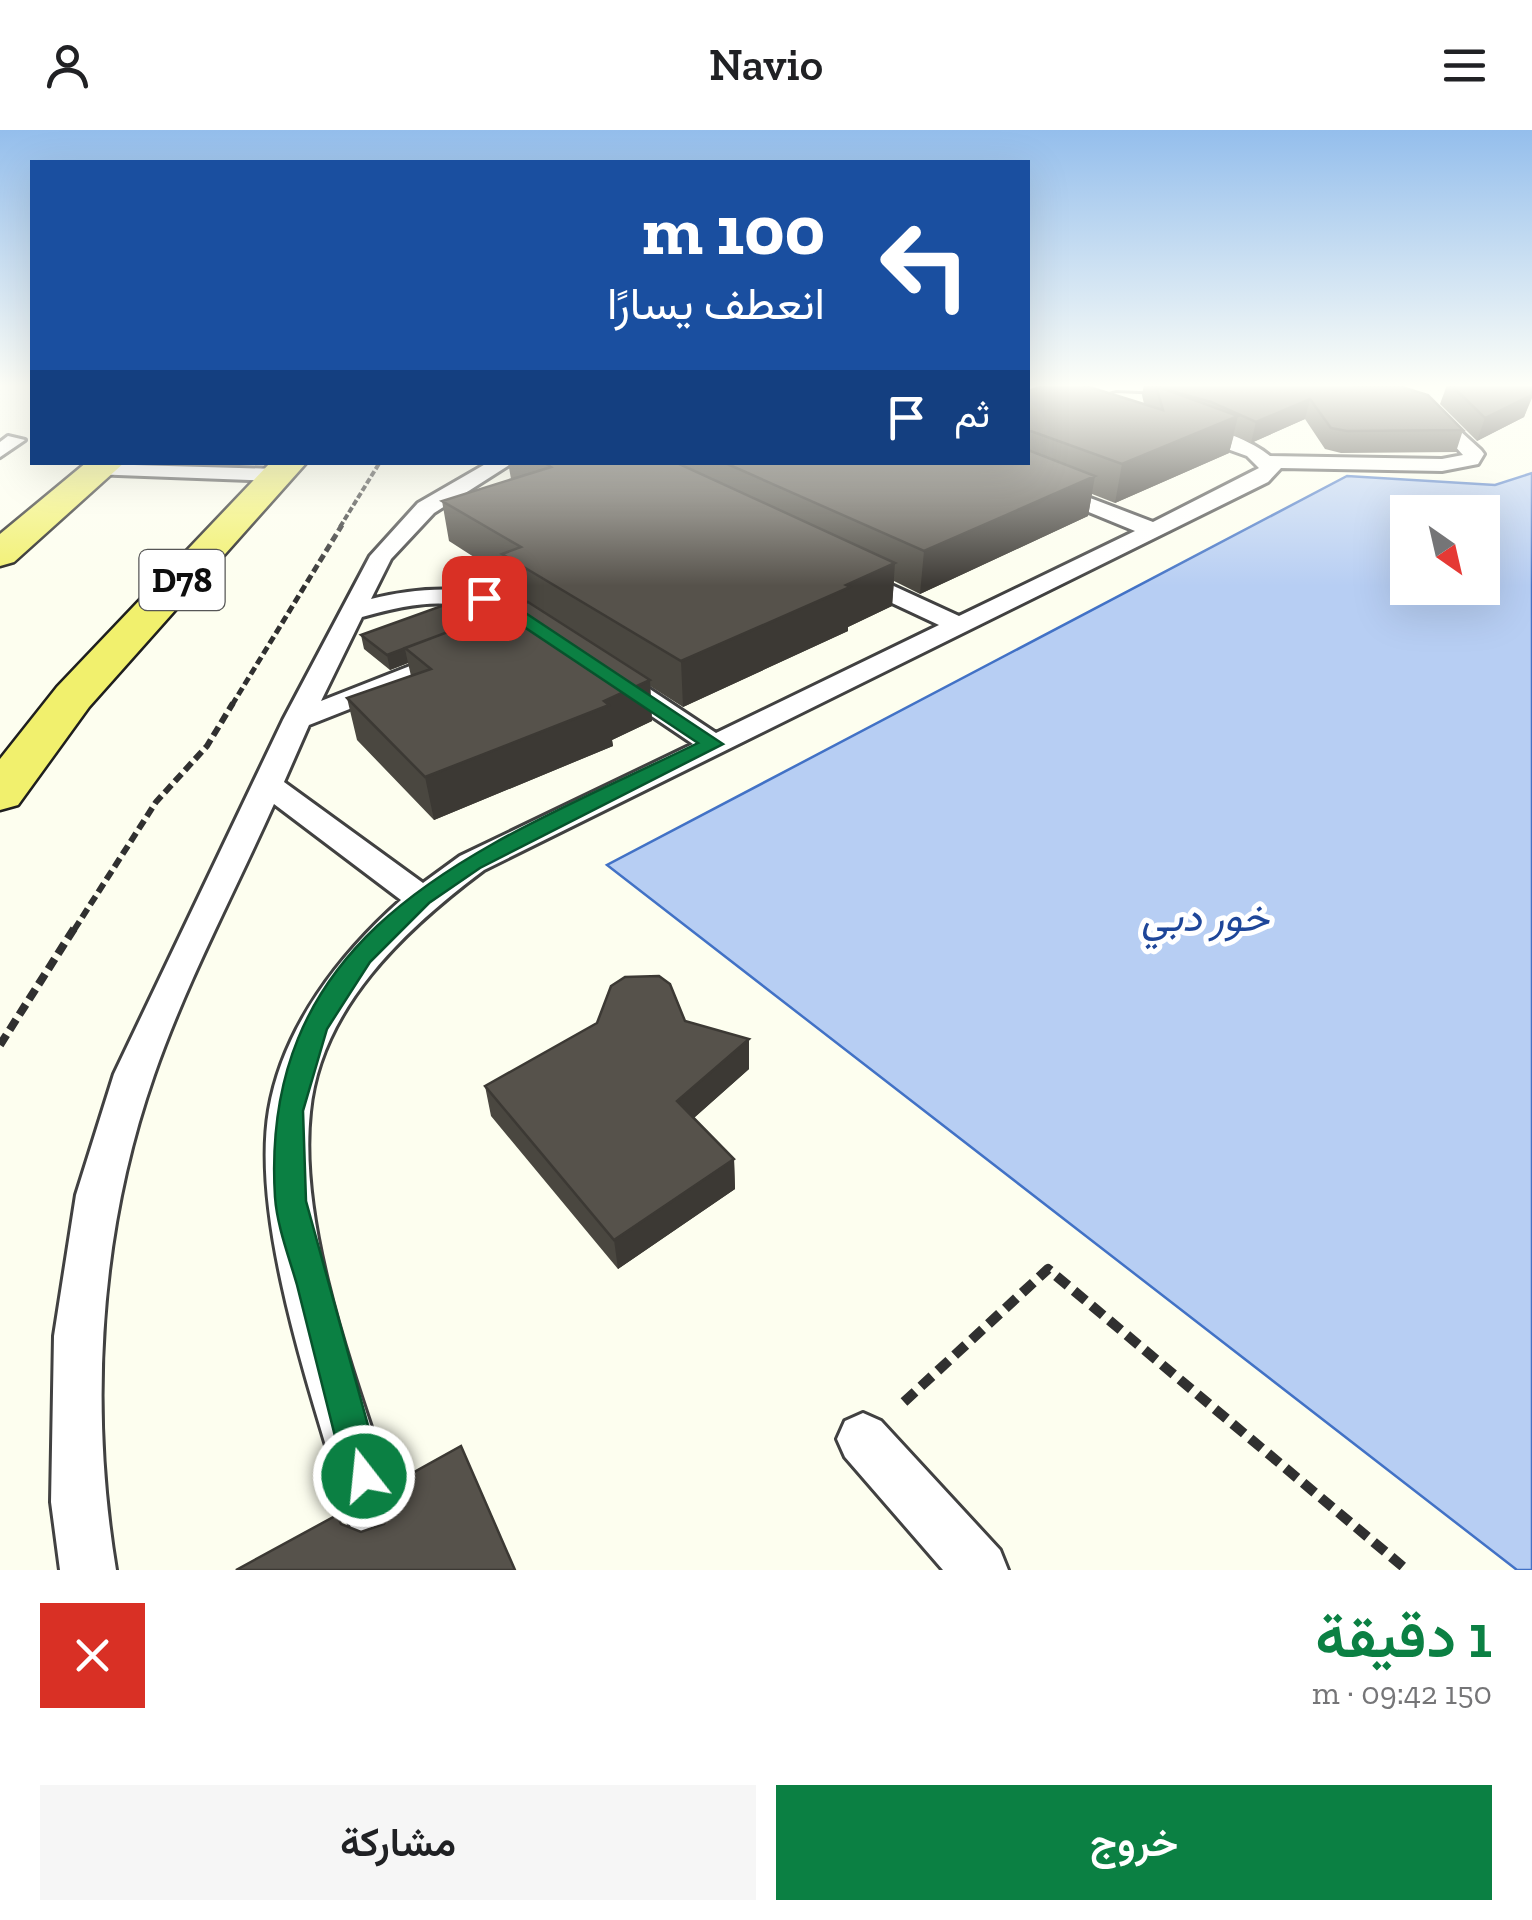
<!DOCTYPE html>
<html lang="ar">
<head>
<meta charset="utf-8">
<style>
  :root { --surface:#fff; --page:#f6f6f6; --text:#202124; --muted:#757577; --accent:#0b8043 }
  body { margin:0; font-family:"Zilla Slab",Vazirmatn,serif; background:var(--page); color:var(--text); direction:rtl; height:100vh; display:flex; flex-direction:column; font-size:38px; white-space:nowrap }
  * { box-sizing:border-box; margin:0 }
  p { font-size:32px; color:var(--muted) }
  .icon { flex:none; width:55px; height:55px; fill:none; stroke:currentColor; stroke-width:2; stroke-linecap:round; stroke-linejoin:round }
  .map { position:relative; height:1440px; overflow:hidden; direction:ltr }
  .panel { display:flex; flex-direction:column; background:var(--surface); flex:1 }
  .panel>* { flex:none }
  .hud { position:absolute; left:30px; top:30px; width:1000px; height:305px; border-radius:0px; box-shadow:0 10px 40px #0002; direction:rtl; background:#1a4fa0; color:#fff; overflow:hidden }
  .needle { width:65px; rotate:146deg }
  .buttons { position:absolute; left:1390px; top:365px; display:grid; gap:20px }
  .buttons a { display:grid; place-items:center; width:110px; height:110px; border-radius:0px; background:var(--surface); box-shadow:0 10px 40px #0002; font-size:50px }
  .pin { position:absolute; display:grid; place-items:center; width:85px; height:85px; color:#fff; margin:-42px; border-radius:20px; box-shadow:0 5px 15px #0006 }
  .me { position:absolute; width:110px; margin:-55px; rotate:344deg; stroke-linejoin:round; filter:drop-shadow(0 0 8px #0008) }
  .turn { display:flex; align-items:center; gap:35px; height:210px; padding:0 40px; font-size:45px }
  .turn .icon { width:130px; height:130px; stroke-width:2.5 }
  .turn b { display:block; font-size:70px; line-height:85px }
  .then { display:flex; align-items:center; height:95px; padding:0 40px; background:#0003; gap:20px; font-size:38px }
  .round { display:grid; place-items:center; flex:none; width:105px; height:105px; border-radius:0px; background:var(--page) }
  .summary { display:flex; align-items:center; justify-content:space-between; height:170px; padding:0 40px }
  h1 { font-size:60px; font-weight:600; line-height:75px; color:var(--accent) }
  .primary-button { display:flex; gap:20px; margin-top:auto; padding:20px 40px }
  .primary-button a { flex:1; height:115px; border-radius:0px; background:var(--accent); color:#fff; font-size:40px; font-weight:600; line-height:115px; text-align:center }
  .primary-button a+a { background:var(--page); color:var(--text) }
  header { display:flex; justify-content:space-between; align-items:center; height:130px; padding:0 40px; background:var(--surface); font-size:45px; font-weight:600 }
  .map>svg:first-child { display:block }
  .water { fill:#b7cef3; stroke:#4272c6; stroke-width:2.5; fill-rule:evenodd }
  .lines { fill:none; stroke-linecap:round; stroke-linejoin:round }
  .lane-casing { stroke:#414141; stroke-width:6 }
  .primary-casing { stroke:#1f1f1f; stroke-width:5 }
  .path-far4 { stroke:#303030; stroke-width:4; stroke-dasharray:6 2.5; stroke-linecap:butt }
  .path-far3 { stroke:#303030; stroke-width:5; stroke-dasharray:8 4; stroke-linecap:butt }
  .path-far2 { stroke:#303030; stroke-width:6; stroke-dasharray:10 5; stroke-linecap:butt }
  .path-far1 { stroke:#303030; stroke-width:8; stroke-dasharray:12 6; stroke-linecap:butt }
  .path { stroke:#303030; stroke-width:10; stroke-dasharray:15 8; stroke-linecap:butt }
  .lane { fill:#fff; fill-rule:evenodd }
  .primary { fill:#f1f06d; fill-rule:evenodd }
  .wall { fill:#4a4740 }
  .shaded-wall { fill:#3c3934 }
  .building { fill:#56524b; stroke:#3c3934; stroke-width:2.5 }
  .route { fill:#0b8043; stroke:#07532c; stroke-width:2.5 }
  .labels { text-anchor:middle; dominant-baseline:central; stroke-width:10; stroke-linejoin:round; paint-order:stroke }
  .shield { fill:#fff; stroke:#565656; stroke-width:2.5 }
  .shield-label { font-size:35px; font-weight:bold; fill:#0e0e0e }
  .water-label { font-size:40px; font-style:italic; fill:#1e4699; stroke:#fff }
</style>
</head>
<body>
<header><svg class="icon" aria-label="menu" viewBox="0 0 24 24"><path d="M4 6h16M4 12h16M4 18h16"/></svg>Navio<svg class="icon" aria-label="person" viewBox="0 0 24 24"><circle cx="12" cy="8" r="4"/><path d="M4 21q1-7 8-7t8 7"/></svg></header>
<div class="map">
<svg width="1532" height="1440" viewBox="0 0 1532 1440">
  <rect width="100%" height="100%" fill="#fdfeef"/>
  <path class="water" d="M 1532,343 L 1532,1440 L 1517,1440 L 607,735 L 1347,346 L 1495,355 ZM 1482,382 L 1482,458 L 1408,458 L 1408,382 Z"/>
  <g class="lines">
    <defs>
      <path id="lane" d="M 1028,255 L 1193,255 L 1195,258 L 1186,263 L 1116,260 L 1082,269 L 1028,261 Z
        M 1428,272 L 1481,320 L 1484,324 L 1478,334 L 1442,341 L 1281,338 L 1268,352 L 484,740 C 405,799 320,878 310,982 C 296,1112 371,1287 409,1412 L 401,1431 L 382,1439 L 363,1431 L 355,1412 C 322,1294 249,1100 269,980 C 283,897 340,824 401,770 L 274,674 C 234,763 186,853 154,945 C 99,1102 89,1277 116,1440 L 60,1440 L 51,1372 L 54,1206 L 76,1065 L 114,944 L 283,590 L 370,426 L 418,373 L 489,332 L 514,332 L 434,383 L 391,429 L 371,469 C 429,454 517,451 560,504 L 547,512 L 538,509 C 471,467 437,466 362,487 L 321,571 L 443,523 L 461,523 L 465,529 L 461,535 L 309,595 L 284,652 L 423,753 L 460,726 L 693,614 L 607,556 L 604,550 L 607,544 L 627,544 L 716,603 L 939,495 L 845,451 L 845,441 L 861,441 L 959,486 L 1135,401 L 967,332 L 996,332 L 1153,392 L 1259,338 L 1247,326 L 1183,303 L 1183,295 C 1206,292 1253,311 1270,326 L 1442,329 L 1463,325 L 1419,277 Z
        M 8,306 L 25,310 L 0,327 L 0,312 Z
        M 99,334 L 278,339 L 288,345 L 278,351 L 92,344 L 89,340 Z
        M 863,1283 L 881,1291 L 1000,1420 L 1008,1440 L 943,1440 L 845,1327 L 837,1309 L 845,1291 Z"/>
      <path id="primary" d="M 87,332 L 125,332 L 14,432 L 0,436 L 0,404 Z
        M 271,332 L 307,332 L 89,577 L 18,675 L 0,680 L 0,629 L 57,557 Z"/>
    </defs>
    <use href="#lane" class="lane-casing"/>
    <use href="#primary" class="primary-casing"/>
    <path class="path-far4" d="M 340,397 L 380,332"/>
    <path class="path-far3" d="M 232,575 L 342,395"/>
    <path class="path-far2" d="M 74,800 L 156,672 L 207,616 L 233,573"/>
    <path class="path-far1" d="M 0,915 L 75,797"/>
    <path class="path" d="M 904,1272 L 1048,1139 L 1407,1440"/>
    <use href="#lane" class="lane"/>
    <use href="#primary" class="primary"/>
  </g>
  <path class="wall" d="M 1144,255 L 1350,255 L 1463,300 L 1456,322 L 1341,323 L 1325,319 L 1305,289 L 1251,313 L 1234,305 L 1229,323 L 1115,373 L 1092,364 L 1088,386 L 920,464 L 894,451 L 892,476 L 848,497 L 848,501 L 683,577 L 650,556 L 652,591 L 612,610 L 613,616 L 434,690 L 357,610 L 347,568 L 411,546 L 408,533 L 390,540 L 364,519 L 361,505 L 506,481 L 521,475 L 508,467 L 505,447 L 449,411 L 442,371 L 511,349 L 508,332 L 1028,332 L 1028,261 L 1144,274 L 1142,265 Z
    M 1447,255 L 1532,255 L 1532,268 L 1524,287 L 1477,311 L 1440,274 Z
    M 685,891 L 749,909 L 749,939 L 694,988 L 734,1029 L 735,1059 L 618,1139 L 491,986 L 485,956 L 597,893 Z"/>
  <path class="shaded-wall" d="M 1532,265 L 1524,287 L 1477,311 L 1485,288 Z
    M 1310,269 L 1305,289 L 1251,313 L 1256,292 Z
    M 1238,286 L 1229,323 L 1115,373 L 1122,334 Z
    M 1095,346 L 1088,386 L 920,464 L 924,421 Z
    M 895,433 L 892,476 L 848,497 L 848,501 L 683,577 L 681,531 Z
    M 405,519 L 408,533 L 390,540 L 387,525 Z
    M 650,550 L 652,591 L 612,610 L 613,616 L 434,690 L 425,647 Z
    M 749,909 L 749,939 L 679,1001 L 677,971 Z
    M 734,1029 L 735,1059 L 618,1139 L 614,1110 Z"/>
  <path class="building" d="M 1046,255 L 1083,255 L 1163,280 L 1156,256 L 1238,286 L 1122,334 L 1028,300 L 1028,261 Z
    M 1150,255 L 1350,255 L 1402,257 L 1428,265 L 1463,300 L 1347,301 L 1331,298 L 1310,269 L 1256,292 L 1211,272 Z
    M 1451,255 L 1532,255 L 1532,265 L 1485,288 Z
    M 1028,320 L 1095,346 L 924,421 L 723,332 L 1028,332 Z
    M 543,332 L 675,332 L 895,433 L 846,455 L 850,457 L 681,531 L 502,424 L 521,417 L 442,371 L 551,337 Z
    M 472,465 L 506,480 L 387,525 L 361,505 Z
    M 528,472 L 650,550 L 604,571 L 609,575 L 425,647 L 347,568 L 431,539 L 405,518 Z
    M 659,846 L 670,854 L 685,891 L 749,909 L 677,971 L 734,1029 L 614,1110 L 485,956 L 597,893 L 611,856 L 625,847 Z
    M 461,1316 L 515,1440 L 236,1440 L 337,1385 L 341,1394 L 361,1402 L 384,1394 L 395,1372 L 391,1355 Z"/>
  <linearGradient id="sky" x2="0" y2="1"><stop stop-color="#94beec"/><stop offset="0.56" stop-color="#fefff8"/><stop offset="1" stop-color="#fefff8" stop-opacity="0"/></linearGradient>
  <rect width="1532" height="456" fill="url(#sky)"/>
  <path class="route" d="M 484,463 L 512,474 L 723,614 L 480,738 L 429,773 L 370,832 L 327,899 L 303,981 L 306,1071 L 382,1346 L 377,1359 L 364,1364 L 350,1359 L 345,1346 C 329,1282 313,1219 297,1155 C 289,1127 277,1096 275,1067 C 258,789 492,714 698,613 L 500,481 L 478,472 L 478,464 Z"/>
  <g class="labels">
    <rect class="shield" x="139.5" y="420" width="85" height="60" rx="8"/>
    <g class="shield-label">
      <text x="182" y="450">D78</text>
    </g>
    <g class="water-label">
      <text x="1205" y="787">خور دبي</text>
    </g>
  </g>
</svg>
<div class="buttons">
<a><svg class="needle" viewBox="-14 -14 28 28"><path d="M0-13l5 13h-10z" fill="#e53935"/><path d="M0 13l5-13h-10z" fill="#757577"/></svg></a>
</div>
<div class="pin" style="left:484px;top:468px;background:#d93025"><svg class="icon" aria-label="arrive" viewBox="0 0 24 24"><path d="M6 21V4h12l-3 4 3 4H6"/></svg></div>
<svg class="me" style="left:364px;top:1346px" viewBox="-20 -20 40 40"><circle r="17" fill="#0b8043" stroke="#fff" stroke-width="3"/><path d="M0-11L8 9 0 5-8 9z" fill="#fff"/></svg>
<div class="hud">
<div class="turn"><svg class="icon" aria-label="left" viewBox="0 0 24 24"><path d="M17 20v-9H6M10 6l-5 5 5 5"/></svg><div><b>100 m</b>انعطف يسارًا</div></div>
<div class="then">ثم<svg class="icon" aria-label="arrive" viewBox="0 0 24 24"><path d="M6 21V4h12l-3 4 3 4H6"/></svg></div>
</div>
</div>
<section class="panel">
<div class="summary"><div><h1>1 دقيقة</h1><p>150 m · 09:42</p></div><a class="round" style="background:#d93025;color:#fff"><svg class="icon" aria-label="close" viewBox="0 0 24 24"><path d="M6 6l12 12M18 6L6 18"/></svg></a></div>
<div class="primary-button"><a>خروج</a><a>مشاركة</a></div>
</section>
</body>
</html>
